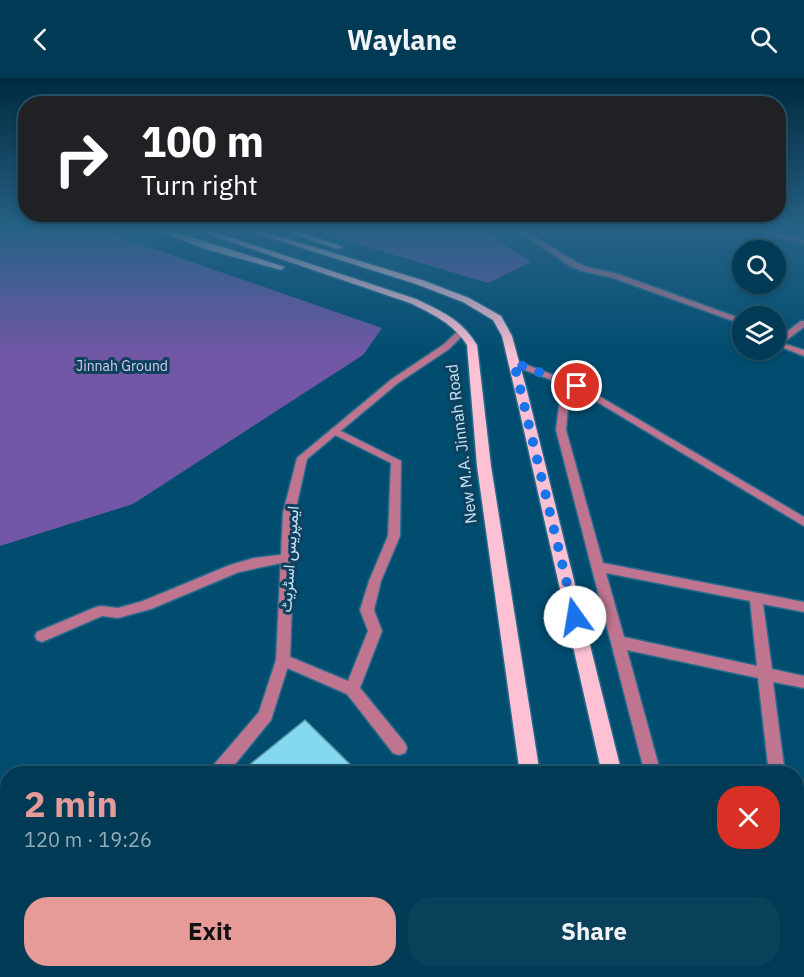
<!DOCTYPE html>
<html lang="en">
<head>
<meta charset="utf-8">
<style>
  :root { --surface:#003a54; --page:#0a415a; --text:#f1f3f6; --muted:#95adb8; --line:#22546b; --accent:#e69b98 }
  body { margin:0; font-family:"IBM Plex Sans",Vazirmatn,sans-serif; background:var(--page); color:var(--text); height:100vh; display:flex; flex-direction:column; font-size:22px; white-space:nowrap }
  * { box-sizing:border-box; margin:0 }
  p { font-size:20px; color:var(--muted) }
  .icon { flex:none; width:33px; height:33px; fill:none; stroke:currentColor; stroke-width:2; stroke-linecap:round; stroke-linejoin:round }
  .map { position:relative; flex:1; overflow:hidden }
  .drawer { position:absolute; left:0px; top:688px; width:804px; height:212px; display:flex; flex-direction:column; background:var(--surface); border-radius:24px 24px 0 0; box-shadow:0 3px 9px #0003,0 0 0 2px var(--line) }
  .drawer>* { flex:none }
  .hud { position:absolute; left:18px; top:18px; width:768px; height:126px; border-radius:24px; box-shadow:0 3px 9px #0003,0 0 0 2px var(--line); background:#202124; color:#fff; overflow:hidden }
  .fabs { position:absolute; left:732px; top:162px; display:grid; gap:12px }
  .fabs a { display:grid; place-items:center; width:54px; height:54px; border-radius:50%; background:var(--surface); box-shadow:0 3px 9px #0003,0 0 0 2px var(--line); font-size:30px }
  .pin { position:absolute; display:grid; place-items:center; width:51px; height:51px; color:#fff; margin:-26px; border:3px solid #fff; border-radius:50%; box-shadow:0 2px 6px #0007 }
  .me { position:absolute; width:66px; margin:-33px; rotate:347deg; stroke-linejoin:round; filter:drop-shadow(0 0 4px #0008) }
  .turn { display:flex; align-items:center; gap:21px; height:126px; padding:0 24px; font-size:27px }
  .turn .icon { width:78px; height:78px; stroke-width:2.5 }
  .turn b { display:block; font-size:42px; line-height:51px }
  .round { display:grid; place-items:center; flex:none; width:63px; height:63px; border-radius:24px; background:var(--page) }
  .summary { display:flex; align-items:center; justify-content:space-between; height:102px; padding:0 24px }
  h1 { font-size:36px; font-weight:800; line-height:45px; color:var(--accent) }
  .button { display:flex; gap:12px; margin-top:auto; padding:12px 24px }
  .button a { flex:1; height:69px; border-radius:24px; background:var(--accent); color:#111; font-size:24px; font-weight:800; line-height:69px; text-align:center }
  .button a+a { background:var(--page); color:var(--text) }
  header { display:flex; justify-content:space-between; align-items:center; height:78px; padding:0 24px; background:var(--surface); font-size:27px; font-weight:800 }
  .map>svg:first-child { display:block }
  .green { fill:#7157a6 }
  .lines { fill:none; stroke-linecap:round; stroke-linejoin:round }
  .service-casing { stroke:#276b8b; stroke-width:3 }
  .minor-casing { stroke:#276b8b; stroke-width:3 }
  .tertiary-casing { stroke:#276b8b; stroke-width:3 }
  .primary-casing { stroke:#276b8b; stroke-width:3 }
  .service { fill:#bf758f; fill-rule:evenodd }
  .minor { fill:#bf758f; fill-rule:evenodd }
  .tertiary { fill:#bf758f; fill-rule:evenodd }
  .primary { fill:#fec1d4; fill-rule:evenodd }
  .shaded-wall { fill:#5c97a7 }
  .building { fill:#84d8ef; stroke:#5c97a7; stroke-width:1.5 }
  .route { stroke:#1a73e8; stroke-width:10; stroke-dasharray:0 18 }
  .labels { text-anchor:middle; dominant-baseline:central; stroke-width:6; stroke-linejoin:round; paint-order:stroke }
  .far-park-label { font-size:14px; fill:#d5cee9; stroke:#0e415d }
  .street-label { font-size:16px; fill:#c5e4f9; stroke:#0e415d }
</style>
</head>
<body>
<header><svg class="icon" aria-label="back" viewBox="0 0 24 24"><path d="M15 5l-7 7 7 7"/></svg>Waylane<svg class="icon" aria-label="search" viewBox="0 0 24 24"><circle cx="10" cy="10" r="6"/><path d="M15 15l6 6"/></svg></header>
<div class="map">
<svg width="804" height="899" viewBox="0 0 804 899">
  <rect width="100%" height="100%" fill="#004d70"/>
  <path class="green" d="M 0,151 L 97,151 L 382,250 L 363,277 L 133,426 L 0,468 Z
    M 308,151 L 480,151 L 531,184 L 488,205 Z"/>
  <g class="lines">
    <defs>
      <path id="service" d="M 520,152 L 524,152 L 576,184 L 587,189 L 618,196 L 742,241 L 742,246 L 613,200 L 582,193 L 570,188 L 520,154 Z
        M 776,263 L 804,272 L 804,278 L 776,267 Z
        M 514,282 L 582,308 L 573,318 L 568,328 L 566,352 L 603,485 L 804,524 L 804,534 L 763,526 L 772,591 L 804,598 L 804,610 L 773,604 L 785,696 L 769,696 L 758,600 L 627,572 L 661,696 L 645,696 L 556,352 L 559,328 L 571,309 L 511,287 L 511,283 ZM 606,495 L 750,523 L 757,588 L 624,559 Z
        M 335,350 L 401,383 L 400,458 L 381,503 L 374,532 L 382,553 L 360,610 L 405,665 L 407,670 L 405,675 L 399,677 L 393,675 L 347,616 L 278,586 L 276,582 L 278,578 L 283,576 L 348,603 L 368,553 L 360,532 L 369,503 L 388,458 L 391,385 L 331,355 L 331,351 Z
        M 287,476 L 291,477 L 293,480 L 291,483 L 239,494 L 151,531 L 118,540 L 102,538 L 42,564 L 37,562 L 35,558 L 37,554 L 96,529 L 101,528 L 118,530 L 143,523 L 230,487 L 254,480 Z
        M 796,822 L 804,824 L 804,899 L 796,899 L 794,892 L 796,892 Z
        M 695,892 L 715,892 L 717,899 L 697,899 Z"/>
      <path id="minor" d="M 754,151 L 764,151 L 804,162 L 804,166 Z
        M 801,243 L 804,243 L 804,249 L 780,267 L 776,267 L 776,262 Z
        M 577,305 L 804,439 L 804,448 L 574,310 L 572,308 Z"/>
      <path id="tertiary" d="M 460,251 L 467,253 L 449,271 L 398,305 L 307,381 L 295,435 L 290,582 L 271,642 L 227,696 L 209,696 L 211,690 L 259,634 L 276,582 L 283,435 L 297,380 L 392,301 L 443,267 Z"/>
      <path id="primary" d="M 154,151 L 166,151 L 285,189 L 281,192 L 205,171 Z
        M 193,151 L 205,151 L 416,221 C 443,234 461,241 477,267 L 491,388 L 540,696 L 520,696 L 477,388 L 467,267 C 453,245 432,236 410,225 Z
        M 242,151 L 255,151 L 422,202 L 469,220 L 501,238 L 512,258 L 527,313 L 622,696 L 602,696 L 515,313 L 502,258 L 493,242 L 463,224 L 416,206 Z
        M 279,151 L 291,151 L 344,169 L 337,171 Z
        M 542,892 L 568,892 L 569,899 L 543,899 Z
        M 639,892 L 665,892 L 666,899 L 640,899 Z"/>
    </defs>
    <use href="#service" class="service-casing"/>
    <use href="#minor" class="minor-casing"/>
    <use href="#tertiary" class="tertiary-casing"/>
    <use href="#primary" class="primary-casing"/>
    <use href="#service" class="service"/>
    <use href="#minor" class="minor"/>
    <use href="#tertiary" class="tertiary"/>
    <use href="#primary" class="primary"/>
  </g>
  <path class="shaded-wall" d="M 344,892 L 351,892 L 349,899 L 343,899 Z"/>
  <path class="building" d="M 305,642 L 360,696 L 238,696 Z
    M 26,892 L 344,892 L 343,899 L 29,899 Z"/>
  <linearGradient id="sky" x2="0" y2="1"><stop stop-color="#002a3e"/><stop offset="0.55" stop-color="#266286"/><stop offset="1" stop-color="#266286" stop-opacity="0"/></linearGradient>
  <rect width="804" height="277" fill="url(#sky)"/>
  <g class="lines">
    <path class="route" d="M 575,539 L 514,285 L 577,308"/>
  </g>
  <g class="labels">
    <g class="far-park-label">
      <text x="122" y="288">Jinnah Ground</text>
    </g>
    <g class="street-label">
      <text transform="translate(461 366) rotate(-97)">New M.A. Jinnah Road</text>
      <text transform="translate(289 481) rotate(-86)">ایمپریس اسٹریٹ</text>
    </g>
  </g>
</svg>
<div class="fabs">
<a><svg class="icon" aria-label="search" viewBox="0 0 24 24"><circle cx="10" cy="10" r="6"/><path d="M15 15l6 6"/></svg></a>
<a><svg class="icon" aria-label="layers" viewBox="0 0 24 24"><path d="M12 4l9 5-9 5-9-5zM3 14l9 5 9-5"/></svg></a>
</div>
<div class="pin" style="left:577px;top:308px;background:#d93025"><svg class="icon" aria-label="arrive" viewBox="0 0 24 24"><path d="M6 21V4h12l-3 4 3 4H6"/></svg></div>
<svg class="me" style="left:575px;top:539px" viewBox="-20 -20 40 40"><circle r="19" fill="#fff"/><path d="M0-13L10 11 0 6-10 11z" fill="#1a73e8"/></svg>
<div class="hud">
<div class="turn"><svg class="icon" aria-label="right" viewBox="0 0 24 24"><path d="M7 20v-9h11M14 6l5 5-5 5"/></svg><div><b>100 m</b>Turn right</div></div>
</div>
<section class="drawer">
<div class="summary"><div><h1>2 min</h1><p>120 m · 19:26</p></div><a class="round" style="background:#d93025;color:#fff"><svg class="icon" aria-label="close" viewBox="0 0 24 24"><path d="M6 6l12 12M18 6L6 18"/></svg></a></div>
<div class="button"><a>Exit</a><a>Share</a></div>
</section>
</div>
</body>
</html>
